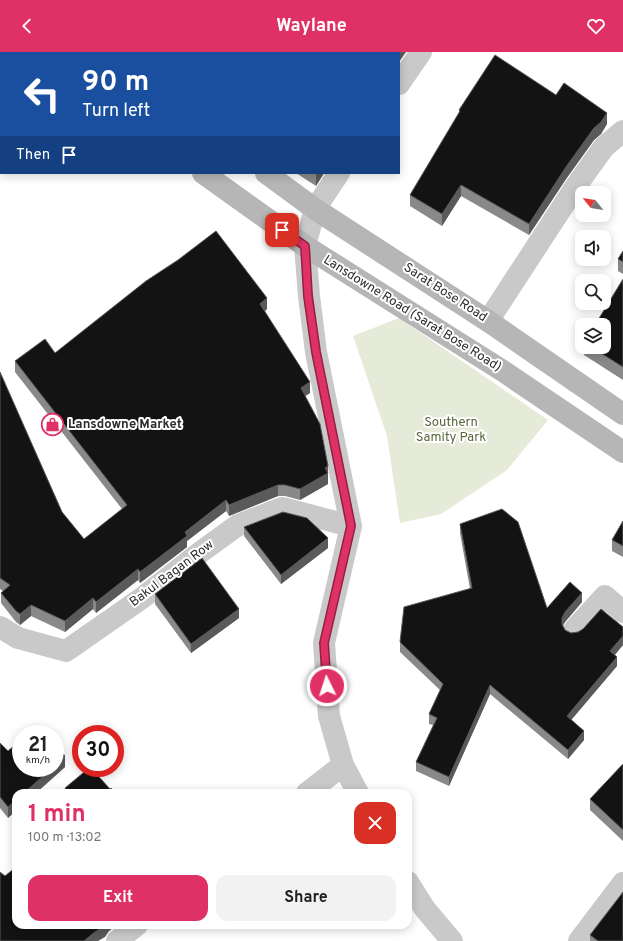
<!DOCTYPE html>
<html lang="en">
<head>
<meta charset="utf-8">
<style>
  :root { --surface:#fff; --page:#f2f2f2; --text:#222; --muted:#767676; --accent:#e03166 }
  body { margin:0; font-family:Overpass,sans-serif; background:var(--page); color:var(--text); height:100vh; display:flex; flex-direction:column; font-size:15px; white-space:nowrap }
  * { box-sizing:border-box; margin:0 }
  p { font-size:13px; color:var(--muted) }
  .icon { flex:none; width:22px; height:22px; fill:none; stroke:currentColor; stroke-width:2; stroke-linecap:round; stroke-linejoin:round }
  .map { position:relative; flex:1; overflow:hidden }
  .side { position:absolute; left:12px; top:737px; width:400px; height:140px; display:flex; flex-direction:column; background:var(--surface); border-radius:12px; box-shadow:0 2px 10px #0003 }
  .side>* { flex:none }
  .hud { position:absolute; left:0px; top:0px; width:400px; height:122px; box-shadow:0 2px 10px #0003; background:#1a4fa0; color:#fff; overflow:hidden }
  .needle { width:26px; rotate:300deg }
  .controls { position:absolute; left:575px; top:134px; display:grid; gap:8px }
  .controls a { display:grid; place-items:center; width:36px; height:36px; border-radius:8px; background:var(--surface); box-shadow:0 2px 10px #0003; font-size:20px }
  .speed { position:absolute; left:12px; top:673px; display:flex; gap:8px; font-size:20px; font-weight:700; text-align:center }
  .speed>* { display:grid; place-content:center; width:52px; height:52px; border-radius:50%; background:var(--surface); box-shadow:0 2px 10px #0003; line-height:1 }
  .speed small { font-size:10px; font-weight:400 }
  .speed .limit { border:6px solid #d22; background:#fff; color:#111 }
  .pin { position:absolute; display:grid; place-items:center; width:34px; height:34px; color:#fff; margin:-17px; border-radius:8px; box-shadow:0 2px 6px #0006 }
  .me { position:absolute; width:44px; margin:-22px; rotate:356deg; stroke-linejoin:round; filter:drop-shadow(0 0 3px #0008) }
  .turn { display:flex; align-items:center; gap:14px; height:84px; padding:0 16px; font-size:18px }
  .turn .icon { width:52px; height:52px; stroke-width:2.5 }
  .turn b { display:block; font-size:28px; line-height:34px }
  .then { display:flex; align-items:center; height:38px; padding:0 16px; background:#0003; gap:8px; font-size:15px }
  .round { display:grid; place-items:center; flex:none; width:42px; height:42px; border-radius:12px; background:var(--page) }
  .summary { display:flex; align-items:center; justify-content:space-between; height:68px; padding:0 16px }
  h1 { font-size:24px; font-weight:700; line-height:30px; color:var(--accent) }
  .action { display:flex; gap:8px; margin-top:auto; padding:8px 16px }
  .action a { flex:1; height:46px; border-radius:12px; background:var(--accent); color:#fff; font-size:16px; font-weight:700; line-height:46px; text-align:center }
  .action a+a { background:var(--page); color:var(--text) }
  header { display:flex; justify-content:space-between; align-items:center; height:52px; padding:0 16px; background:var(--accent); color:#fff; font-size:18px; font-weight:700 }
  .map>svg:first-child { display:block }
  .green { fill:#e6ead9 }
  .lines { fill:none; stroke-linecap:round; stroke-linejoin:round }
  .street { stroke:#c9c9c9; stroke-width:22 }
  .secondary { stroke:#b6b6b6; stroke-width:22 }
  .wall { fill:#898989 }
  .shaded-wall { fill:#5a5a5a }
  .building { fill:#131313; stroke:#5a5a5a }
  .route-casing { stroke:#922042; stroke-width:10 }
  .route { stroke:#e03166; stroke-width:7 }
  .labels { text-anchor:middle; dominant-baseline:central; stroke-width:4; stroke-linejoin:round; paint-order:stroke }
  .street-label { font-size:13px; fill:#2c2c2c; stroke:#fff }
  .park-label { font-size:13px; fill:#59663b; stroke:#fff }
  .poi-label { font-size:13px; font-weight:bold; fill:#2c2c2c; stroke:#fff; text-anchor:start }
</style>
</head>
<body>
<header><svg class="icon" aria-label="back" viewBox="0 0 24 24"><path d="M15 5l-7 7 7 7"/></svg>Waylane<svg class="icon" aria-label="heart" viewBox="0 0 24 24"><path d="M12 20l-8-8c-3-5 5-10 8-4 3-6 11-1 8 4z"/></svg></header>
<div class="map">
<svg width="623" height="889" viewBox="0 0 623 889">
  <rect width="100%" height="100%" fill="#fff"/>
  <path class="green" d="M 399,266 L 548,368 L 507,418 L 441,462 L 400,471 L 387,384 L 353,284 Z"/>
  <g class="lines">
    <path class="street" d="M 399,32 L 421,0
      M 339,121 L 315,157 L 305,194 L 309,244 L 316,300 L 351,474 L 324,591 L 329,664 L 343,713 L 358,741
      M 488,269 L 576,134 L 604,95 L 623,79
      M 0,575 L 18,586 L 66,599 L 142,546 L 202,499 L 238,473 L 282,456 L 351,474
      M 574,578 L 605,544 L 623,560
      M 307,741 L 343,713
      M 408,830 L 425,857 L 452,889
      M 117,889 L 137,873
      M 579,889 L 623,831"/>
    <path class="secondary" d="M 31,0 L 33,1
      M 103,0 L 105,1
      M 203,121 L 305,194 L 503,319 L 623,400
      M 266,121 L 315,157 L 488,269 L 623,362"/>
  </g>
  <path class="wall" d="M 556,43 L 607,72 L 601,82 L 594,88 L 566,127 L 529,183 L 461,144 L 442,174 L 410,154 L 410,143 L 459,61 L 459,58 Z
    M 296,121 L 324,121 L 316,134 Z
    M 623,199 L 623,222 L 618,219 L 618,207 Z
    M 623,227 L 623,328 L 584,303 L 584,295 L 604,295 Z
    M 267,257 L 265,259 L 310,341 L 305,344 L 328,425 L 328,432 L 300,448 L 285,444 L 278,444 L 229,464 L 226,459 L 187,489 L 187,495 L 140,531 L 138,528 L 96,561 L 93,557 L 65,580 L 31,564 L 20,573 L 16,570 L 1,551 L 1,541 L 3,539 L 0,537 L 0,320 L 62,460 L 84,487 L 122,457 L 15,320 L 15,309 L 55,301 Z
    M 623,469 L 623,505 L 612,499 L 612,488 Z
    M 460,472 L 547,556 L 582,550 L 565,570 L 563,573 L 565,578 L 571,581 L 623,575 L 623,593 L 614,603 L 617,614 L 571,668 L 584,688 L 568,707 L 490,642 L 449,734 L 416,719 L 416,710 L 433,673 L 429,672 L 429,662 L 440,638 L 400,600 L 400,590 L 470,537 L 460,481 Z
    M 244,475 L 328,496 L 281,532 L 244,484 Z
    M 155,542 L 239,566 L 191,601 L 155,552 Z
    M 0,691 L 8,699 L 65,715 L 36,741 L 16,741 L 8,766 L 0,756 Z
    M 623,712 L 623,789 L 590,758 L 590,747 Z
    M 65,736 L 110,737 L 116,741 L 65,741 Z
    M 590,883 L 623,889 L 590,889 Z"/>
  <path class="shaded-wall" d="M 398,0 L 406,0 L 399,10 L 399,1 L 397,1 Z
    M 607,61 L 607,72 L 601,82 L 594,88 L 566,127 L 529,183 L 529,172 L 566,115 L 594,76 Z
    M 316,121 L 324,121 L 316,134 Z
    M 461,133 L 461,144 L 442,174 L 442,162 Z
    M 267,246 L 267,257 L 260,263 L 260,252 Z
    M 310,330 L 310,341 L 301,347 L 301,336 Z
    M 328,414 L 328,432 L 300,448 L 300,437 L 325,416 Z
    M 278,433 L 278,444 L 229,464 L 229,453 Z
    M 226,448 L 226,459 L 187,489 L 187,495 L 140,531 L 140,520 L 185,480 Z
    M 328,486 L 328,496 L 281,532 L 281,523 Z
    M 138,517 L 138,528 L 96,561 L 96,550 Z
    M 582,541 L 582,550 L 565,570 L 562,575 L 562,566 L 565,560 Z
    M 93,546 L 93,557 L 65,580 L 65,569 Z
    M 31,553 L 31,564 L 20,573 L 20,562 Z
    M 239,557 L 239,566 L 191,601 L 191,592 Z
    M 623,584 L 623,593 L 610,609 L 610,599 Z
    M 617,605 L 617,614 L 567,673 L 567,664 Z
    M 490,633 L 490,642 L 449,734 L 449,725 Z
    M 584,679 L 584,688 L 568,707 L 568,698 Z
    M 65,704 L 65,715 L 36,741 L 24,741 L 52,716 L 55,716 L 55,713 Z
    M 16,748 L 16,759 L 8,766 L 8,755 Z
    M 106,873 L 117,873 L 109,879 L 105,885 L 98,889 L 84,889 L 95,880 Z"/>
  <path class="building" d="M 146,0 L 398,0 L 397,1 L 145,1 Z
    M 495,3 L 556,43 L 564,31 L 607,61 L 601,70 L 594,76 L 566,115 L 529,172 L 461,133 L 442,162 L 410,143 L 460,59 L 459,58 Z
    M 216,179 L 267,246 L 260,252 L 310,330 L 301,336 L 320,372 L 328,414 L 325,416 L 328,421 L 300,437 L 285,433 L 278,433 L 229,453 L 226,448 L 185,480 L 187,484 L 140,520 L 138,517 L 96,550 L 93,546 L 65,569 L 31,553 L 20,562 L 16,559 L 1,541 L 10,533 L 0,526 L 0,320 L 62,460 L 84,487 L 127,453 L 15,309 L 45,287 L 55,301 L 146,229 L 178,208 Z
    M 623,199 L 623,210 L 618,207 Z
    M 623,227 L 623,315 L 591,295 L 604,295 L 604,273 L 595,273 Z
    M 502,457 L 518,470 L 547,556 L 570,530 L 582,541 L 565,560 L 562,566 L 562,572 L 565,578 L 571,581 L 578,580 L 583,577 L 601,557 L 623,575 L 623,584 L 610,599 L 617,605 L 567,664 L 584,679 L 568,698 L 490,633 L 449,725 L 416,710 L 437,666 L 429,662 L 443,632 L 400,590 L 404,555 L 472,536 L 460,472 Z
    M 283,460 L 307,466 L 328,486 L 281,523 L 244,475 Z
    M 623,469 L 623,494 L 612,488 Z
    M 202,506 L 239,557 L 191,592 L 155,542 Z
    M 38,673 L 46,682 L 28,682 Z
    M 21,688 L 21,716 L 52,716 L 24,741 L 16,741 L 16,748 L 8,755 L 0,745 L 0,691 L 8,699 Z
    M 55,693 L 65,704 L 55,713 Z
    M 623,712 L 623,778 L 590,747 Z
    M 89,716 L 91,716 L 110,737 L 111,736 L 116,741 L 69,741 L 65,736 Z
    M 16,815 L 16,873 L 106,873 L 95,880 L 84,889 L 0,889 L 0,820 L 5,824 Z
    M 623,840 L 623,889 L 598,889 L 590,883 Z"/>
  <g class="lines">
    <defs>
      <path id="route" d="M 282,178 L 305,194 L 308,244 L 316,300 L 351,474 L 324,591 L 327,634"/>
    </defs>
    <use href="#route" class="route-casing"/>
    <use href="#route" class="route"/>
  </g>
  <defs>
    <symbol id="shop-ring" viewBox="-11 -11 22 22"><circle r="9.5" fill="#fff" stroke="#e03166" stroke-width="1.5"/><path d="M-5-2.5h2.3a2.7 3.5 0 0 1 5.4 0H5L5.5 6h-11ZM-1.5-2.5h3a1.5 2.3 0 0 0-3 0Z" fill="#e03166"/></symbol>
  </defs>
  <g fill-rule="evenodd">
    <use href="#shop-ring" x="40" y="360" width="25" height="25"/>
  </g>
  <g class="labels">
    <g class="street-label">
      <text transform="translate(445 241) rotate(33)">Sarat Bose Road</text>
      <text transform="translate(412 262) rotate(32)">Lansdowne Road (Sarat Bose Road)</text>
      <text transform="translate(172 522) rotate(-37)">Bakul Bagan Row</text>
    </g>
    <g class="park-label">
      <text x="451" y="371">Southern<tspan x="451" dy="15">Samity Park</tspan></text>
    </g>
    <g class="poi-label">
      <text x="68" y="373">Lansdowne Market</text>
    </g>
  </g>
</svg>
<div class="controls">
<a><svg class="needle" viewBox="-14 -14 28 28"><path d="M0-13l5 13h-10z" fill="#e53935"/><path d="M0 13l5-13h-10z" fill="#767676"/></svg></a>
<a><svg class="icon" aria-label="sound" viewBox="0 0 24 24"><path d="M4 9h4l5-4v14l-5-4H4zM17 9q2 3 0 6"/></svg></a>
<a><svg class="icon" aria-label="search" viewBox="0 0 24 24"><circle cx="10" cy="10" r="6"/><path d="M15 15l6 6"/></svg></a>
<a><svg class="icon" aria-label="layers" viewBox="0 0 24 24"><path d="M12 4l9 5-9 5-9-5zM3 14l9 5 9-5"/></svg></a>
</div>
<div class="speed"><div>21<small>km/h</small></div><div class="limit">30</div></div>
<div class="pin" style="left:282px;top:178px;background:#d93025"><svg class="icon" aria-label="arrive" viewBox="0 0 24 24"><path d="M6 21V4h12l-3 4 3 4H6"/></svg></div>
<svg class="me" style="left:327px;top:634px" viewBox="-20 -20 40 40"><circle r="17" fill="#e03166" stroke="#fff" stroke-width="3"/><path d="M0-11L8 9 0 5-8 9z" fill="#fff"/></svg>
<div class="hud">
<div class="turn"><svg class="icon" aria-label="left" viewBox="0 0 24 24"><path d="M17 20v-9H6M10 6l-5 5 5 5"/></svg><div><b>90 m</b>Turn left</div></div>
<div class="then">Then<svg class="icon" aria-label="arrive" viewBox="0 0 24 24"><path d="M6 21V4h12l-3 4 3 4H6"/></svg></div>
</div>
<section class="side">
<div class="summary"><div><h1>1 min</h1><p>100 m · 13:02</p></div><a class="round" style="background:#d93025;color:#fff"><svg class="icon" aria-label="close" viewBox="0 0 24 24"><path d="M6 6l12 12M18 6L6 18"/></svg></a></div>
<div class="action"><a>Exit</a><a>Share</a></div>
</section>
</div>
</body>
</html>
